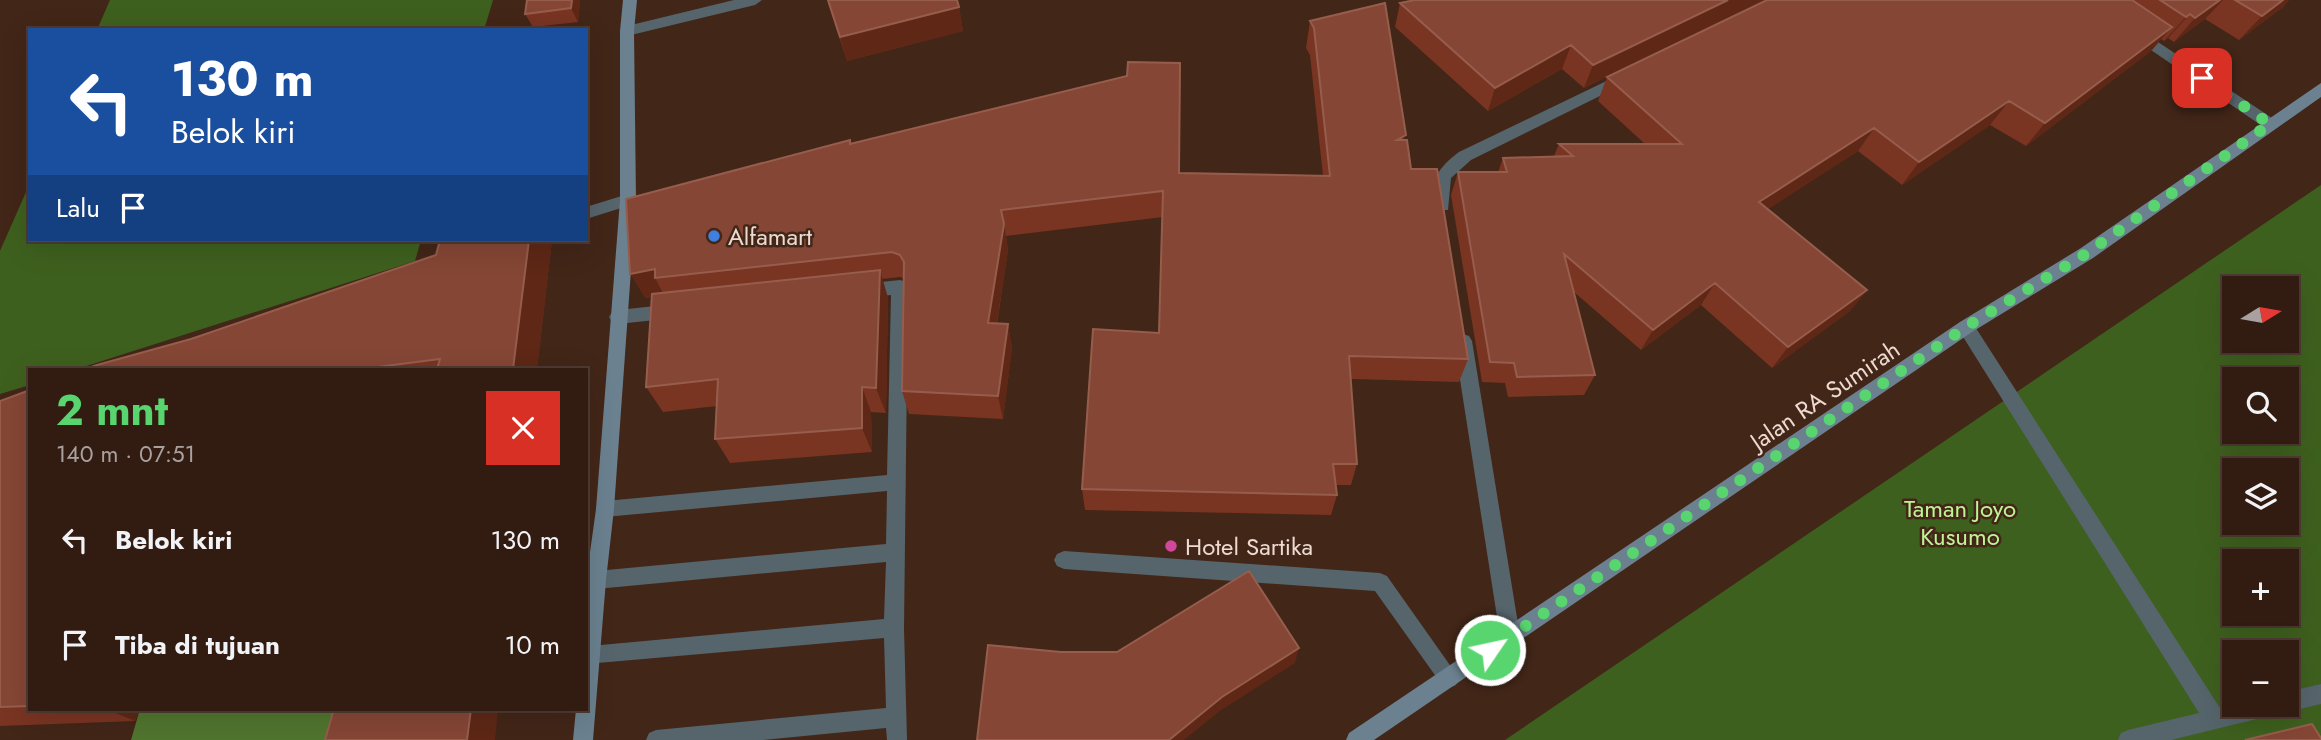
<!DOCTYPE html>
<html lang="id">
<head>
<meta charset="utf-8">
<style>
  :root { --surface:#321c12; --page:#3a251b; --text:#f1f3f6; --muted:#a8a19f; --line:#4d3a32; --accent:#58d56f }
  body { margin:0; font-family:Jost,sans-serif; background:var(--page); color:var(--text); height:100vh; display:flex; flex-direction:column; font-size:26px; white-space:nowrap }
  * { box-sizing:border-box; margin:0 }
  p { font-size:23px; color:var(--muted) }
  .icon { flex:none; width:38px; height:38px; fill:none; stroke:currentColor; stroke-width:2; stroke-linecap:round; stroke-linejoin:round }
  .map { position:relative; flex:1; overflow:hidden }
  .details { position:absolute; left:28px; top:368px; width:560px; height:343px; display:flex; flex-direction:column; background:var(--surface); border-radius:0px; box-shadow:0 7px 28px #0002,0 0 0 2px var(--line) }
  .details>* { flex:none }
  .guide { position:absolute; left:28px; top:28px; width:560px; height:214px; border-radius:0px; box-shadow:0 7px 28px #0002,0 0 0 2px var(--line); background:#1a4fa0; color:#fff; overflow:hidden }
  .needle { width:46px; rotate:79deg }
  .controls { position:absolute; left:2222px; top:276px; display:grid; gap:14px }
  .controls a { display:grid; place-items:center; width:77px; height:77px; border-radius:0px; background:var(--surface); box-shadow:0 7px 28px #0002,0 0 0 2px var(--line); font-size:35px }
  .pin { position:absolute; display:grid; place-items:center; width:60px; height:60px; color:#fff; margin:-30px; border-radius:14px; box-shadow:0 4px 10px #0006 }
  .me { position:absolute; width:77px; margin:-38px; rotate:56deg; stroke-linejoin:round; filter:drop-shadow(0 0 5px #0008) }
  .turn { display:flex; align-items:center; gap:24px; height:147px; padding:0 28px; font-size:32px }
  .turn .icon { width:91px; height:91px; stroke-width:2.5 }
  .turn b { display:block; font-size:49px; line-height:60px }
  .then { display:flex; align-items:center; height:66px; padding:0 28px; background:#0003; gap:14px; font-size:26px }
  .round { display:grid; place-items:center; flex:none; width:74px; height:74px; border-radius:0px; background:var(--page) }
  .headline { display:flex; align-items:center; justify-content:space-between; height:119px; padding:0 28px }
  h1 { font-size:42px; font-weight:700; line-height:52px; color:var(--accent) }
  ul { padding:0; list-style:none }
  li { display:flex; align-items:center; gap:21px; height:105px; padding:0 28px }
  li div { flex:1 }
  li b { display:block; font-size:26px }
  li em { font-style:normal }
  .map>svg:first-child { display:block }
  .green { fill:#3e601e; fill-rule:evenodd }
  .forest { fill:#50752f }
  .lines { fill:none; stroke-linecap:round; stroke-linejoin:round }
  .lane { fill:#56646c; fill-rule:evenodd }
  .street { fill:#56646c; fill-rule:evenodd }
  .secondary { fill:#6b818f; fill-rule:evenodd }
  .wall { fill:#793422 }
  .shaded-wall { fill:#5e2716 }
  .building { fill:#854635; stroke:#965d4d; stroke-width:2 }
  .route { stroke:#58d56f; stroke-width:12; stroke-dasharray:0 21.6 }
  .shop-dot { fill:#3f7fe0; stroke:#422618; stroke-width:2.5 }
  .hotel-dot { fill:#d1479c; stroke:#422618; stroke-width:2.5 }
  .labels { text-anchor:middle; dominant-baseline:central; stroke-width:5; stroke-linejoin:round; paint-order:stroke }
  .poi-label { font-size:24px; fill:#eddad1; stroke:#422618; text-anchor:start }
  .street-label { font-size:24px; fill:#eddad1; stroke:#422618 }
  .park-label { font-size:24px; fill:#bef493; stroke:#422618 }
</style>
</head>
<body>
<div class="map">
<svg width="2321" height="740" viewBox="0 0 2321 740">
  <rect width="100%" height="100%" fill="#422618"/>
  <path class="green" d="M 110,0 L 493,0 L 484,30 L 97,30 Z
    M 30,183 L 30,240 L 421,240 L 415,261 L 77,369 L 30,369 L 30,385 L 0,394 L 0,251 Z
    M 2321,185 L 2321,740 L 1505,740 ZM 2235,289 L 2287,289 L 2287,341 L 2235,341 ZM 2235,380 L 2287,380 L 2287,432 L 2235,432 ZM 2235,471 L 2287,471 L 2287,523 L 2235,523 ZM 2235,562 L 2287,562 L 2287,614 L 2235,614 ZM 2235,653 L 2287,653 L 2287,705 L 2235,705 Z"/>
  <path class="forest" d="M 140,709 L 340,709 L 332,740 L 131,740 Z"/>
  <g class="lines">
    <path class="lane" d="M 900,280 L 906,282 L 908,287 L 904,628 L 907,740 L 887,740 L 886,728 L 763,740 L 646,740 L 649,733 L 656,730 L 886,708 L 884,638 L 586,664 L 586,648 L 590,646 L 884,619 L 886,562 L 596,589 L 589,586 L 586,580 L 589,574 L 596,571 L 886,544 L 887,491 L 605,517 L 598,515 L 596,509 L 598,503 L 605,501 L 887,475 L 891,295 L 862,298 L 856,296 L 854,291 L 856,286 L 862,284 Z
      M 674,304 L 680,306 L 682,311 L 680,316 L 674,318 L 618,324 L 612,322 L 609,317 L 612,312 L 618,310 Z
      M 1966,320 L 1972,322 L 2220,708 L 2235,704 L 2287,705 L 2287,692 L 2321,684 L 2321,704 L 2287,712 L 2281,710 L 2273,715 L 2171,740 L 2118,740 L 2121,733 L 2128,730 L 2199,713 L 1960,332 L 1957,327 L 1960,322 Z
      M 1064,551 L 1380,573 L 1387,576 L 1459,678 L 1456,685 L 1449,688 L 1442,685 L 1375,591 L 1064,569 L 1057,566 L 1054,560 L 1057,554 Z"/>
    <path class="street" d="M 734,0 L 762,0 L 755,5 L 627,36 L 620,31 L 627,26 Z
      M 2137,28 L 2275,120 L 2278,124 L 2275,128 L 2265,128 L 2132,37 L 2130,33 L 2132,29 Z
      M 1623,73 L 1630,78 L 1628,82 L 1471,160 L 1451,178 L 1448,210 L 1436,210 C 1424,185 1440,166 1459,152 Z
      M 628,194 L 634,196 L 636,200 L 634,204 L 586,219 L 586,207 Z
      M 1463,334 L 1469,336 L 1472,341 L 1520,636 L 1517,643 L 1510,645 L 1503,643 L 1500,636 L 1454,341 L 1457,336 Z"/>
    <path class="secondary" d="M 623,0 L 637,0 L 634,31 L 636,200 L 614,509 L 606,580 L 593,740 L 573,740 L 576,709 L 586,709 L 586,581 L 596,509 L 620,200 L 620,31 Z
      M 2321,83 L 2321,97 L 2093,258 L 1972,332 L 1374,740 L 1346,740 L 1349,733 L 1960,322 L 2081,248 Z"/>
  </g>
  <path class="wall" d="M 527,0 L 580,0 L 578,22 L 533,27 L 525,14 Z
    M 827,0 L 957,0 L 959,7 L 963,31 L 847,61 Z
    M 1766,0 L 1584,88 L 1562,69 L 1488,111 L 1395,27 L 1400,3 Z
    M 1767,0 L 2289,0 L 2283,7 L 2239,40 L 2205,19 L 2174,42 L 2168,38 L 2164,41 L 2161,39 L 2151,51 L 2026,146 L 1990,125 L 1902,185 L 1858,151 L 1768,209 L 1867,290 L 1850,311 L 1772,368 L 1701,305 L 1641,350 L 1574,292 L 1595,375 L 1584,395 L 1508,397 L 1505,383 L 1482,382 L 1451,195 L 1458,172 L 1498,172 L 1503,158 L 1554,156 L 1559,144 L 1645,144 L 1598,101 L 1607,77 Z
    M 1310,21 L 1405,140 L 1411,169 L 1468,359 L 1459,382 L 1351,379 L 1357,464 L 1351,485 L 1336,485 L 1337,495 L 1331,515 L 1085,510 L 1082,489 L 1159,333 L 1163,217 L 1006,236 L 1008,250 L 997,324 L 1008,324 L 1012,348 L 1003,419 L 909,414 L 902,391 L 903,278 L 900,277 L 882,279 L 888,298 L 886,413 L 871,412 L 872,452 L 730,463 L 715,439 L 717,406 L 663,412 L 646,387 L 652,297 L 645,298 L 626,199 L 851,144 L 1179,173 L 1323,176 L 1310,55 L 1306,48 Z
    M 440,240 L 552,240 L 537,369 L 85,369 L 191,339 L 436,255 Z
    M 30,390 L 30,709 L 140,709 L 135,721 L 0,726 L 0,401 Z"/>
  <path class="shaded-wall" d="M 572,0 L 580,0 L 578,22 L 571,8 Z
    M 1728,0 L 1766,0 L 1584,88 L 1593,65 Z
    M 2220,0 L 2223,0 L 2205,19 L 2174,42 L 2195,18 Z
    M 2283,0 L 2289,0 L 2283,7 L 2239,40 L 2262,16 Z
    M 959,7 L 963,31 L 847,61 L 840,37 Z
    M 2190,14 L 2168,38 L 2164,41 L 2186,17 Z
    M 2172,27 L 2151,51 L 2026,146 L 2045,123 Z
    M 1571,45 L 1562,69 L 1488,111 L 1495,88 Z
    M 2009,101 L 1990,125 L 1902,185 L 1919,162 Z
    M 1874,128 L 1858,151 L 1745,224 L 1759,202 Z
    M 1004,224 L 1008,250 L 993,347 L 988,323 Z
    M 529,240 L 552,240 L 537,369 L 513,369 Z
    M 655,269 L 655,278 L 664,295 L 645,298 L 630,274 Z
    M 880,270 L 888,298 L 886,413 L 876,388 Z
    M 1715,283 L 1701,305 L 1641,350 L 1653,330 Z
    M 1867,290 L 1850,311 L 1772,368 L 1788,347 Z
    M 1008,324 L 1012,348 L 1003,419 L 998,396 Z
    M 862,387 L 871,412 L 872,452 L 862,428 Z
    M 1299,648 L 1295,663 L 1220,711 L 1184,740 L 1169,740 L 1222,697 Z
    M 106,709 L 140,709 L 135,721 Z
    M 471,709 L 498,709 L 495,740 L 467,740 Z"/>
  <path class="building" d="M 527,0 L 572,0 L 571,8 L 525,14 Z
    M 828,0 L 957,0 L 959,7 L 840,37 Z
    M 1415,0 L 1728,0 L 1593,65 L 1571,45 L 1495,88 L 1400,3 Z
    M 1767,0 L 2132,0 L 2172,27 L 2045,123 L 2009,101 L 1919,162 L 1874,128 L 1759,202 L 1867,290 L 1788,347 L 1715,283 L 1653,330 L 1564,254 L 1595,375 L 1517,377 L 1514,363 L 1490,362 L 1458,172 L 1507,172 L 1503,158 L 1573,156 L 1559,144 L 1682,144 L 1607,77 Z
    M 2160,0 L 2220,0 L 2195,18 L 2190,14 L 2186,17 Z
    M 2235,0 L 2283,0 L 2262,16 Z
    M 1385,3 L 1406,135 L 1397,140 L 1407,140 L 1411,169 L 1437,169 L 1468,359 L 1349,356 L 1357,464 L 1333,464 L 1337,495 L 1082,489 L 1093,329 L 1159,333 L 1163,191 L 1001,210 L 1004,224 L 988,323 L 1008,324 L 998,396 L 902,391 L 904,262 L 900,255 L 892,252 L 655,278 L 655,269 L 630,274 L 626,199 L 850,140 L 850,144 L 1127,76 L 1128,62 L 1180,63 L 1179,173 L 1330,176 L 1314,28 L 1310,21 Z
    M 440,240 L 529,240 L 513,369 L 437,369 L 440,359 L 362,369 L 85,369 L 97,365 L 191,339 L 436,255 Z
    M 880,270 L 876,388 L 862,387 L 862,428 L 715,439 L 718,379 L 646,387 L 652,294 Z
    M 30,390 L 30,706 L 0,707 L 0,401 Z
    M 1249,571 L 1299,648 L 1222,697 L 1169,740 L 977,740 L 988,645 L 1061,652 L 1117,652 Z
    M 334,709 L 471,709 L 467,740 L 325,740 Z
    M 2312,724 L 2321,738 L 2321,740 L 2245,740 Z"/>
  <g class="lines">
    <path class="route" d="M 1490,650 L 1966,327 L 2087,253 L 2270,124 L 2202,78"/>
  </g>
  <circle class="shop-dot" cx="714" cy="236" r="7"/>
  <circle class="hotel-dot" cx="1171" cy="546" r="7"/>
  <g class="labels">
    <g class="poi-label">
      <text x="728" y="236">Alfamart</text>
      <text x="1185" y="546">Hotel Sartika</text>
    </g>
    <g class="street-label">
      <text transform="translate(1825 395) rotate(-34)">Jalan RA Sumirah</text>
    </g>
    <g class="park-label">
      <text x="1960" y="508">Taman Joyo<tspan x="1960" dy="28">Kusumo</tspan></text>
    </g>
  </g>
</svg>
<div class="controls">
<a><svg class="needle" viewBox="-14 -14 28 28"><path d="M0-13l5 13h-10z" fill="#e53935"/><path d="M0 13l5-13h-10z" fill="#a8a19f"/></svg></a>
<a><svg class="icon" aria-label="search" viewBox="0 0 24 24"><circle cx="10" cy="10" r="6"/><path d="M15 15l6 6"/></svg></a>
<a><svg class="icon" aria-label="layers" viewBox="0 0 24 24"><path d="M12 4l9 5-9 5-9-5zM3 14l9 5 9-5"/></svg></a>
<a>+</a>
<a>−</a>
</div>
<div class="pin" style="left:2202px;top:78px;background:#d93025"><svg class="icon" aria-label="arrive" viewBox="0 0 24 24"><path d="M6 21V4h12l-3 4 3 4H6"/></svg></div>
<svg class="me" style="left:1490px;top:650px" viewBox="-20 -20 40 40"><circle r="17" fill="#58d56f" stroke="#fff" stroke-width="3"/><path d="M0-11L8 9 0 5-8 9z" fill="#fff"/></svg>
<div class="guide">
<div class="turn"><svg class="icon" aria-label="left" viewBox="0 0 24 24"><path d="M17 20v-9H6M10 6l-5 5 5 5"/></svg><div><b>130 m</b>Belok kiri</div></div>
<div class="then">Lalu<svg class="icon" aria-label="arrive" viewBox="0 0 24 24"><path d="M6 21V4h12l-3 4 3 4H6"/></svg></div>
</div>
<section class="details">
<div class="headline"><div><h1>2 mnt</h1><p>140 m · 07:51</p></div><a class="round" style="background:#d93025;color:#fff"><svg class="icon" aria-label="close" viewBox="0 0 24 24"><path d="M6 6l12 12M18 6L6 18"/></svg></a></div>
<ul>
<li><svg class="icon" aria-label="left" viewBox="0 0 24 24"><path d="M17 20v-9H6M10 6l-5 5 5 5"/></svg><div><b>Belok kiri</b></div><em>130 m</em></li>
<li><svg class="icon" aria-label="arrive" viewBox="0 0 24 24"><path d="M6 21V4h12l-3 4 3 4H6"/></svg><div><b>Tiba di tujuan</b></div><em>10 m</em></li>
</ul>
</section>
</div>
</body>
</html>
